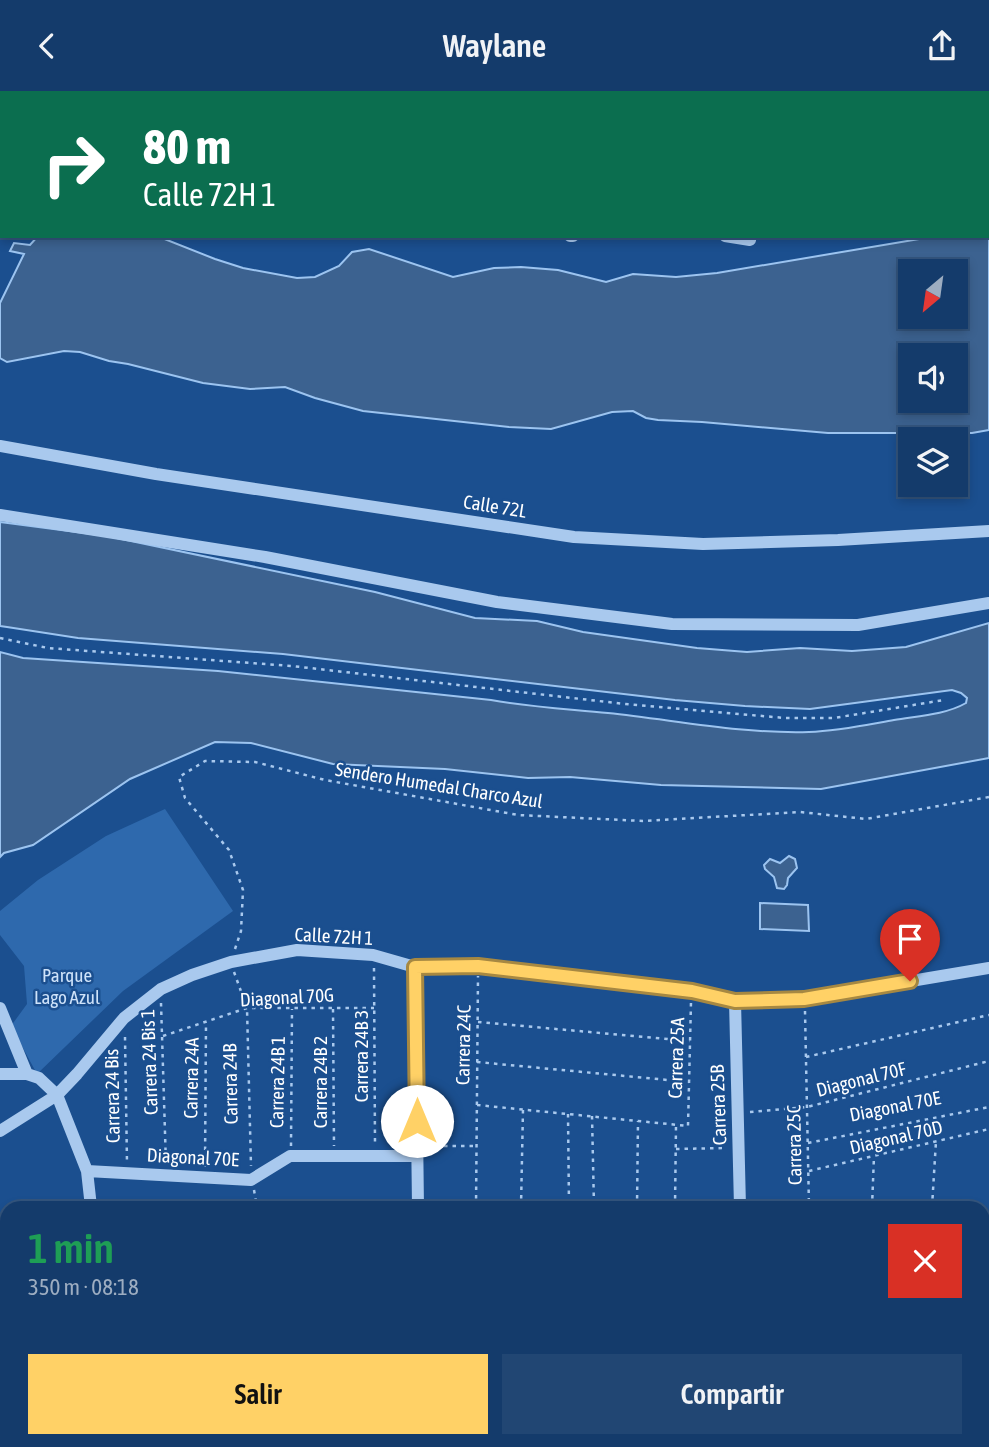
<!DOCTYPE html>
<html lang="es">
<head>
<meta charset="utf-8">
<style>
  :root { --surface:#143b6b; --page:#214673; --text:#f1f3f6; --muted:#9dadc1; --line:#33557e; --accent:#ffd166 }
  body { margin:0; font-family:"Asap Condensed",sans-serif; background:var(--page); color:var(--text); height:100vh; display:flex; flex-direction:column; font-size:26px; white-space:nowrap }
  * { box-sizing:border-box; margin:0 }
  p { font-size:23px; color:var(--muted) }
  .icon { flex:none; width:38px; height:38px; fill:none; stroke:currentColor; stroke-width:2; stroke-linecap:round; stroke-linejoin:round }
  .map { position:relative; flex:1; overflow:hidden }
  .sheet { position:absolute; left:0px; top:1110px; width:990px; height:247px; display:flex; flex-direction:column; background:var(--surface); border-radius:21px 21px 0 0; box-shadow:0 4px 10px #0003,0 0 0 2px var(--line) }
  .sheet>* { flex:none }
  .top-card { position:absolute; left:0px; top:0px; width:990px; height:147px; box-shadow:0 4px 10px #0003,0 0 0 2px var(--line); background:#0b6e4f; color:#fff; overflow:hidden }
  .needle { width:46px; rotate:209deg }
  .buttons { position:absolute; left:898px; top:168px; display:grid; gap:14px }
  .buttons a { display:grid; place-items:center; width:70px; height:70px; border-radius:0px; background:var(--surface); box-shadow:0 4px 10px #0003,0 0 0 2px var(--line); font-size:35px }
  .pin { position:absolute; display:grid; place-items:center; width:60px; height:60px; color:#fff; margin:-72px -30px; border-radius:50% 50% 50% 0; rotate:-45deg; box-shadow:0 0 7px #0007 }
  .pin .icon { rotate:45deg }
  .me { position:absolute; width:77px; margin:-38px; rotate:0deg; stroke-linejoin:round; filter:drop-shadow(0 0 5px #0008) }
  .turn { display:flex; align-items:center; gap:24px; height:147px; padding:0 28px; font-size:32px }
  .turn .icon { width:91px; height:91px; stroke-width:2.5 }
  .turn b { display:block; font-size:49px; line-height:60px }
  .round { display:grid; place-items:center; flex:none; width:74px; height:74px; border-radius:0px; background:var(--page) }
  .head { display:flex; align-items:center; justify-content:space-between; height:119px; padding:0 28px }
  h1 { font-size:42px; font-weight:600; line-height:52px; color:#1e9e55 }
  .cta { display:flex; gap:14px; margin-top:auto; padding:14px 28px }
  .cta a { flex:1; height:80px; border-radius:0px; background:var(--accent); color:#111; font-size:28px; font-weight:600; line-height:80px; text-align:center }
  .cta a+a { background:var(--page); color:var(--text) }
  header { display:flex; justify-content:space-between; align-items:center; height:91px; padding:0 28px; background:var(--surface); font-size:32px; font-weight:600 }
  .map>svg:first-child { display:block }
  .green { fill:#2e69ad }
  .water { fill:#3c6290; stroke:#9cc4f0; stroke-width:2; fill-rule:evenodd }
  .lines { fill:none; stroke-linecap:round; stroke-linejoin:round }
  .path { stroke:#a9c9ee; stroke-width:2.5; stroke-dasharray:3.5 5; stroke-linecap:butt }
  .minor { stroke:#a9c9ee; stroke-width:12 }
  .major { stroke:#f0f6ff; stroke-width:16 }
  .route-casing { stroke:#a68842; stroke-width:18 }
  .route { stroke:#ffd166; stroke-width:12 }
  .labels { text-anchor:middle; dominant-baseline:central; stroke-width:5; stroke-linejoin:round; paint-order:stroke }
  .street-label { font-size:19px; fill:#fff; stroke:#1b4f8f }
  .park-label { font-size:19px; fill:#cfe3fa; stroke:#1b4f8f }
</style>
</head>
<body>
<header><svg class="icon" aria-label="back" viewBox="0 0 24 24"><path d="M15 5l-7 7 7 7"/></svg>Waylane<svg class="icon" aria-label="share" viewBox="0 0 24 24"><path d="M12 15V3M7 8l5-5 5 5M5 13v7h14v-7"/></svg></header>
<div class="map">
<svg width="989" height="1356" viewBox="0 0 989 1356">
  <rect width="100%" height="100%" fill="#1b4f8f"/>
  <path class="green" d="M 165,718 L 233,820 L 123,900 L 37,983 L 11,935 L 27,913 L 24,875 L 0,844 L 0,820 L 38,789 L 106,745 Z"/>
  <path class="water" d="M 989,137 L 989,339 L 972,342 L 828,342 L 702,331 L 658,329 L 646,327 L 633,320 L 612,321 L 551,338 L 509,336 L 363,320 L 315,307 L 285,296 L 250,298 L 203,292 L 128,273 L 109,270 L 80,261 L 64,260 L 7,271 L 0,267 L 0,212 L 24,163 L 10,160 L 14,152 L 30,154 L 38,145 L 157,145 L 215,168 L 243,177 L 297,187 L 315,186 L 339,175 L 352,161 L 369,158 L 453,186 L 494,177 L 521,176 L 558,179 L 606,191 L 633,183 L 676,186 L 717,182 L 937,145 L 989,145 ZM 956,180 L 956,226 L 910,226 L 910,180 ZM 910,264 L 956,264 L 956,310 L 910,310 Z
    M 0,431 L 107,445 L 375,501 L 475,527 L 537,530 L 583,541 L 697,557 L 747,561 L 800,557 L 852,560 L 906,556 L 989,532 L 989,667 L 821,698 L 661,694 L 570,686 L 528,687 L 445,678 L 333,673 L 251,652 L 215,651 L 130,688 L 33,754 L 4,762 L 0,766 L 0,561 L 23,567 L 218,580 L 491,609 C 530,616 569,618 608,622 C 675,629 741,643 809,641 C 838,640 866,634 894,629 C 917,625 945,624 966,612 L 967,607 L 961,602 L 952,599 L 810,618 L 745,615 L 675,609 L 283,563 L 78,547 L 7,536 L 0,535 Z
    M 789,765 L 795,768 L 797,777 L 788,787 L 787,794 L 784,798 L 777,797 L 774,786 L 765,778 L 764,774 L 770,768 L 780,772 Z
    M 760,812 L 808,814 L 809,840 L 760,838 Z"/>
  <g class="lines">
    <path class="path" d="M 0,547 L 48,557 L 292,575 L 625,613 L 785,627 L 834,627 L 944,609
      M 235,858 L 241,840 L 243,799 L 229,759 L 185,707 L 179,686 L 205,670 L 255,671 L 325,689 L 518,724 L 643,730 L 800,721 L 866,728 L 989,706
      M 374,877 L 375,1052
      M 234,881 L 247,917 L 251,1075
      M 161,912 L 166,1074
      M 333,918 L 334,1055
      M 805,920 L 809,1116
      M 478,931 L 690,950
      M 163,945 L 247,917 L 374,917
      M 125,946 L 127,1072
      M 806,966 L 989,924
      M 477,971 L 689,991
      M 477,1014 L 688,1035 L 691,911
      M 750,1021 L 807,1016 L 989,970
      M 568,1023 L 569,1116
      M 592,1025 L 594,1116
      M 808,1052 L 989,1016
      M 291,1055 L 292,918
      M 427,1055 L 477,1055
      M 676,1058 L 726,1057
      M 205,1076 L 206,932
      M 809,1080 L 989,1038
      M 254,1099 L 257,1116
      M 257,1112 L 408,1113
      M 476,1116 L 478,885
      M 521,1116 L 523,1018
      M 637,1116 L 638,1030
      M 675,1116 L 676,1034
      M 872,1116 L 874,1065
      M 932,1116 L 936,1050
      M 984,1210 L 989,1146
      M 984,1266 L 989,1264
      M 984,1318 L 988,1339
      M 487,1349 L 489,1356
      M 530,1349 L 530,1356
      M 815,1349 L 815,1356
      M 877,1349 L 878,1356
      M 935,1349 L 937,1356
      M 685,1356 L 686,1349"/>
    <path class="minor" d="M 136,0 L 140,2
      M 294,0 L 297,2
      M 450,0 L 453,2
      M 604,0 L 607,2
      M 771,0 L 774,2
      M 275,2 L 276,0
      M 648,2 L 649,0
      M 787,2 L 787,0
      M 570,145 L 573,145
      M 725,145 L 750,149
      M 0,355 L 156,383 L 574,446 L 703,453 L 838,449 L 989,440
      M 0,424 L 265,466 L 497,511 L 672,533 L 858,534 L 989,512
      M 415,876 L 418,1116
      M 735,910 L 740,1116
      M 0,917 L 27,983
      M 0,983 L 27,983 L 39,987 L 57,1004 L 87,1080 L 91,1116
      M 0,1040 L 57,1004 L 77,983 L 124,927 L 161,898 L 192,884 L 231,871 L 297,859 L 373,864 L 415,876 L 478,875 L 692,900 L 735,910 L 804,908 L 989,877
      M 87,1080 L 251,1089 L 290,1065 L 417,1065
      M 0,1211 L 7,1212
      M 245,1349 L 245,1356
      M 421,1349 L 423,1356
      M 78,1356 L 79,1349
      M 578,1356 L 607,1351 L 652,1356
      M 731,1356 L 733,1349
      M 961,1356 L 980,1349"/>
    <path class="major" d="M 65,2 L 65,0
      M 0,131 L 2,128"/>
  </g>
  <g class="lines">
    <defs>
      <path id="route" d="M 417,1030 L 415,876 L 478,875 L 692,900 L 735,910 L 804,908 L 910,890"/>
    </defs>
    <use href="#route" class="route-casing"/>
    <use href="#route" class="route"/>
  </g>
  <g class="labels">
    <g class="street-label">
      <text transform="translate(495 415) rotate(9)">Calle 72L</text>
      <text transform="translate(439 694) rotate(9)">Sendero Humedal Charco Azul</text>
      <text transform="translate(334 845) rotate(3)">Calle 72H 1</text>
      <text transform="translate(287 906) rotate(-3)">Diagonal 70G</text>
      <text transform="translate(463 954) rotate(-89)">Carrera 24C</text>
      <text transform="translate(361 965) rotate(-90)">Carrera 24B 3</text>
      <text transform="translate(676 967) rotate(-88)">Carrera 25A</text>
      <text transform="translate(149 971) rotate(-92)">Carrera 24 Bis 1</text>
      <text transform="translate(191 987) rotate(-89)">Carrera 24A</text>
      <text transform="translate(861 988) rotate(-14)">Diagonal 70F</text>
      <text transform="translate(277 991) rotate(-89)">Carrera 24B 1</text>
      <text transform="translate(320 991) rotate(-90)">Carrera 24B 2</text>
      <text transform="translate(230 993) rotate(-91)">Carrera 24B</text>
      <text transform="translate(112 1005) rotate(-91)">Carrera 24 Bis</text>
      <text transform="translate(718 1014) rotate(-92)">Carrera 25B</text>
      <text transform="translate(895 1015) rotate(-11)">Diagonal 70E</text>
      <text transform="translate(896 1046) rotate(-13)">Diagonal 70D</text>
      <text transform="translate(794 1054) rotate(-91)">Carrera 25C</text>
      <text transform="translate(193 1066) rotate(3)">Diagonal 70E</text>
    </g>
    <g class="park-label">
      <text x="67" y="884">Parque<tspan x="67" dy="22">Lago Azul</tspan></text>
    </g>
  </g>
</svg>
<div class="buttons">
<a><svg class="needle" viewBox="-14 -14 28 28"><path d="M0-13l5 13h-10z" fill="#e53935"/><path d="M0 13l5-13h-10z" fill="#9dadc1"/></svg></a>
<a><svg class="icon" aria-label="sound" viewBox="0 0 24 24"><path d="M4 9h4l5-4v14l-5-4H4zM17 9q2 3 0 6"/></svg></a>
<a><svg class="icon" aria-label="layers" viewBox="0 0 24 24"><path d="M12 4l9 5-9 5-9-5zM3 14l9 5 9-5"/></svg></a>
</div>
<div class="pin" style="left:910px;top:890px;background:#d93025"><svg class="icon" aria-label="arrive" viewBox="0 0 24 24"><path d="M6 21V4h12l-3 4 3 4H6"/></svg></div>
<svg class="me" style="left:417px;top:1030px" viewBox="-20 -20 40 40"><circle r="19" fill="#fff"/><path d="M0-13L10 11 0 6-10 11z" fill="#ffd166"/></svg>
<div class="top-card">
<div class="turn"><svg class="icon" aria-label="right" viewBox="0 0 24 24"><path d="M7 20v-9h11M14 6l5 5-5 5"/></svg><div><b>80 m</b>Calle 72H 1</div></div>
</div>
<section class="sheet">
<div class="head"><div><h1>1 min</h1><p>350 m · 08:18</p></div><a class="round" style="background:#d93025;color:#fff"><svg class="icon" aria-label="close" viewBox="0 0 24 24"><path d="M6 6l12 12M18 6L6 18"/></svg></a></div>
<div class="cta"><a>Salir</a><a>Compartir</a></div>
</section>
</div>
</body>
</html>
